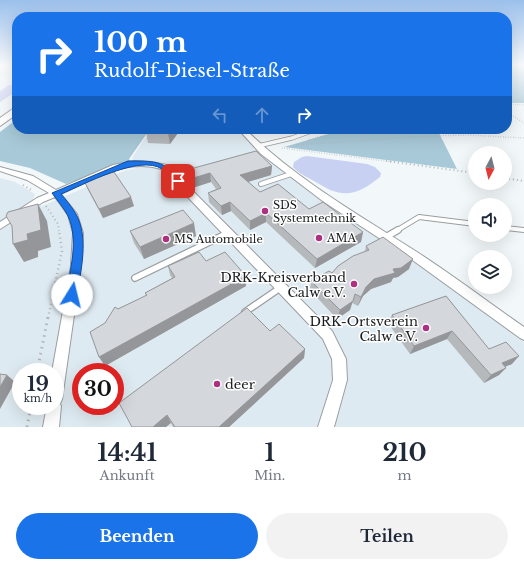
<!DOCTYPE html>
<html lang="de">
<head>
<meta charset="utf-8">
<style>
  :root { --surface:#fff; --page:#f2f2f3; --text:#1f2937; --muted:#747a83; --accent:#1a73e8 }
  body { margin:0; font-family:"Libre Baskerville",serif; background:var(--page); color:var(--text); height:100vh; display:flex; flex-direction:column; font-size:15px; white-space:nowrap }
  * { box-sizing:border-box; margin:0 }
  p { font-size:13px; color:var(--muted) }
  .icon { flex:none; width:22px; height:22px; fill:none; stroke:currentColor; stroke-width:2; stroke-linecap:round; stroke-linejoin:round }
  .map { position:relative; height:427px; overflow:hidden }
  .side { display:flex; flex-direction:column; background:var(--surface); flex:1 }
  .side>* { flex:none }
  .hud { position:absolute; left:12px; top:12px; width:500px; height:122px; border-radius:16px; box-shadow:0 4px 16px #0002; background:#1a73e8; color:#fff; overflow:hidden }
  .needle { width:26px; rotate:187deg }
  .fabs { position:absolute; left:468px; top:146px; display:grid; gap:8px }
  .fabs a { display:grid; place-items:center; width:44px; height:44px; border-radius:50%; background:var(--surface); box-shadow:0 4px 16px #0002; font-size:20px }
  .speed { position:absolute; left:12px; top:363px; display:flex; gap:8px; font-size:20px; font-weight:700; text-align:center }
  .speed>* { display:grid; place-content:center; width:52px; height:52px; border-radius:50%; background:var(--surface); box-shadow:0 4px 16px #0002; line-height:1 }
  .speed small { font-size:10px; font-weight:400 }
  .speed .limit { border:6px solid #d22; background:#fff; color:#111 }
  .pin { position:absolute; display:grid; place-items:center; width:34px; height:34px; color:#fff; margin:-17px; border-radius:8px; box-shadow:0 2px 6px #0006 }
  .me { position:absolute; width:44px; margin:-22px; rotate:9deg; stroke-linejoin:round; filter:drop-shadow(0 0 3px #0008) }
  .turn { display:flex; align-items:center; gap:14px; height:84px; padding:0 16px; font-size:18px }
  .turn .icon { width:52px; height:52px; stroke-width:2.5 }
  .turn b { display:block; font-size:28px; line-height:34px }
  .lanes { display:flex; align-items:center; height:38px; padding:0 16px; background:#0003; justify-content:center; gap:20px; direction:ltr }
  .lanes .off { opacity:.35 }
  .eta { display:flex; justify-content:space-evenly; align-items:center; height:68px; text-align:center }
  .eta b { font-size:24px; font-weight:700; line-height:28px }
  .primary-button { display:flex; gap:8px; margin-top:auto; padding:8px 16px }
  .primary-button a { flex:1; height:46px; border-radius:24px; background:var(--accent); color:#fff; font-size:16px; font-weight:700; line-height:46px; text-align:center }
  .primary-button a+a { background:var(--page); color:var(--text) }
  .map>svg:first-child { display:block }
  .built { fill:#deeaf1; fill-rule:evenodd }
  .green { fill:#a8c9d8 }
  .water { fill:#c9d1f2 }
  .lines { fill:none; stroke-linecap:round; stroke-linejoin:round }
  .lane-far2-casing { stroke:#9a9ea0; stroke-width:5 }
  .lane-far1-casing { stroke:#9a9ea0; stroke-width:6 }
  .lane-casing { stroke:#9a9ea0; stroke-width:8 }
  .street-casing { stroke:#9a9ea0; stroke-width:2 }
  .primary-casing { stroke:#9a9ea0; stroke-width:2 }
  .path-far4 { stroke:#b1b5b7; stroke-width:1; stroke-dasharray:0.5 1.5; stroke-linecap:butt }
  .path-far3 { stroke:#b1b5b7; stroke-width:1.5; stroke-dasharray:0.5 2; stroke-linecap:butt }
  .path-far2 { stroke:#b1b5b7; stroke-width:2; stroke-dasharray:1 3; stroke-linecap:butt }
  .path-far1 { stroke:#b1b5b7; stroke-width:2.5; stroke-dasharray:1 3.5; stroke-linecap:butt }
  .path { stroke:#b1b5b7; stroke-width:3; stroke-dasharray:1.5 4.5; stroke-linecap:butt }
  .lane-far2 { stroke:#fff; stroke-width:3.5 }
  .lane-far1 { stroke:#fff; stroke-width:4 }
  .lane { stroke:#fff; stroke-width:5.5 }
  .street { fill:#fff; fill-rule:evenodd }
  .primary { fill:#fff; fill-rule:evenodd }
  .wall { fill:#b6b9bc }
  .shaded-wall { fill:#949699 }
  .building { fill:#d4d7db; stroke:#949699 }
  .route { fill:#1a73e8; stroke:#114b97 }
  .poi-dot { fill:#ae3181; stroke:#fff; stroke-width:1.5 }
  .labels { text-anchor:middle; dominant-baseline:central; stroke-width:3; stroke-linejoin:round; paint-order:stroke }
  .poi-label { font-size:11px; fill:#1a1b1c; stroke:#fff; text-anchor:start }
  .near-poi-label { font-size:13px; fill:#1a1b1c; stroke:#fff; text-anchor:end }
</style>
</head>
<body>
<div class="map">
<svg width="524" height="427" viewBox="0 0 524 427">
  <rect width="100%" height="100%" fill="#f2f7fa"/>
  <path class="built" d="M 151,129 L 236,129 L 253,146 L 287,174 L 327,203 L 416,263 L 524,342 L 524,427 L 0,427 L 0,178 L 15,182 L 35,194 L 33,199 L 42,206 L 124,171 L 136,168 L 132,158 ZM 21,372 L 55,372 L 55,406 L 21,406 ZM 81,372 L 115,372 L 115,406 L 81,406 Z"/>
  <path class="green" d="M 507,65 L 524,65 L 524,103 L 507,103 Z
    M 17,119 L 17,129 L 150,129 L 129,159 L 130,161 L 66,184 L 30,168 L 0,161 L 0,132 Z
    M 346,129 L 437,129 L 457,169 L 284,147 Z"/>
  <path class="water" d="M 9,85 L 17,85 L 17,91 L 0,102 L 0,91 Z
    M 307,156 L 367,164 L 375,167 L 381,173 L 380,177 C 354,198 341,198 314,181 C 307,177 298,173 293,167 L 294,162 L 302,157 Z"/>
  <g class="lines">
    <defs>
      <path id="lane-far2" d="M 258,146 L 292,138 L 317,129"/>
      <path id="lane-far1" d="M 261,184 L 291,174
        M 505,228 L 524,230
        M 396,231 L 419,217 L 475,224"/>
      <path id="lane" d="M 386,237 L 398,230
        M 135,278 L 228,233
        M 245,312 L 280,288"/>
      <path id="street" d="M 238,129 L 245,129 C 296,179 357,214 417,252 C 454,276 488,302 524,327 L 524,340 L 520,338 L 411,259 L 324,202 L 261,154 Z
        M 134,161 L 152,162 L 167,165 L 332,331 L 346,359 L 347,380 L 334,427 L 318,427 L 333,380 L 332,359 L 323,339 L 161,169 C 126,158 92,180 61,194 L 77,214 L 83,233 L 81,266 L 62,399 L 60,404 L 61,406 L 59,427 L 43,427 L 47,406 L 55,406 L 55,372 L 52,372 L 71,266 L 73,233 L 68,215 L 55,197 L 43,202 L 0,229 L 0,222 L 37,198 L 49,193 L 27,180 L 0,171 L 0,167 L 33,176 L 56,190 L 113,165 Z"/>
      <path id="primary" d="M 17,106 L 17,114 L 0,126 L 0,118 Z"/>
    </defs>
    <use href="#lane-far2" class="lane-far2-casing"/>
    <use href="#lane-far1" class="lane-far1-casing"/>
    <use href="#lane" class="lane-casing"/>
    <use href="#street" class="street-casing"/>
    <use href="#primary" class="primary-casing"/>
    <path class="path-far4" d="M 0,73 L 17,70
      M 507,73 L 524,78
      M 510,74 L 524,73
      M 0,75 L 17,72
      M 507,95 L 524,102
      M 507,104 L 524,105"/>
    <path class="path-far3" d="M 507,112 L 524,123
      M 308,140 L 344,129
      M 296,145 L 425,136 L 467,135 L 524,138
      M 282,148 L 393,162
      M 129,157 L 149,129"/>
    <path class="path-far2" d="M 386,161 L 475,173
      M 505,178 L 524,181
      M 23,185 L 33,191
      M 46,206 L 58,224 L 59,231"/>
    <path class="path-far1" d="M 48,318 L 62,251 L 59,230"/>
    <path class="path" d="M 37,372 L 48,317
      M 27,427 L 31,406"/>
    <use href="#lane-far2" class="lane-far2"/>
    <use href="#lane-far1" class="lane-far1"/>
    <use href="#lane" class="lane"/>
    <use href="#street" class="street"/>
    <use href="#primary" class="primary"/>
  </g>
  <path class="wall" d="M 146,132 L 178,133 L 170,144 L 148,143 Z
    M 272,166 L 271,175 L 248,182 L 260,192 L 309,209 L 363,232 L 361,242 L 315,268 L 266,222 L 250,230 L 231,211 L 222,215 L 209,202 L 208,193 L 216,189 L 211,182 L 192,188 L 184,180 L 183,171 Z
    M 84,181 L 134,206 L 103,218 L 88,190 Z
    M 130,231 L 196,236 L 144,259 L 134,243 Z
    M 366,246 L 409,269 L 398,277 L 393,278 L 391,282 L 371,289 L 363,296 L 358,306 L 352,303 L 350,310 L 337,319 L 310,290 L 311,281 L 332,273 L 365,251 Z
    M 206,261 L 246,276 L 246,286 L 105,366 L 105,323 L 118,309 L 146,296 L 145,293 L 172,278 L 170,275 L 168,266 Z
    M 446,296 L 489,349 L 512,364 L 505,366 L 499,375 L 484,383 L 447,339 L 410,354 L 388,323 L 392,315 Z
    M 270,331 L 305,349 L 304,358 L 229,427 L 173,427 L 171,423 L 132,427 Z"/>
  <path class="shaded-wall" d="M 171,129 L 177,129 L 178,133 L 170,144 L 168,133 Z
    M 272,166 L 271,175 L 241,184 L 240,175 Z
    M 210,173 L 211,182 L 192,188 L 190,179 Z
    M 131,197 L 134,206 L 103,218 L 99,209 Z
    M 230,202 L 231,211 L 222,215 L 221,206 Z
    M 38,204 L 47,221 L 51,247 L 38,251 L 38,257 L 24,262 L 13,244 Z
    M 266,213 L 266,222 L 250,230 L 250,221 Z
    M 194,223 L 196,236 L 144,259 L 140,247 Z
    M 363,232 L 361,242 L 315,268 L 317,259 Z
    M 413,259 L 409,269 L 398,277 L 393,278 L 391,282 L 371,289 L 363,296 L 358,306 L 361,297 L 366,287 L 374,279 Z
    M 246,276 L 246,286 L 105,366 L 99,357 Z
    M 355,294 L 350,310 L 337,319 L 340,310 Z
    M 452,331 L 447,339 L 410,354 L 414,346 Z
    M 305,349 L 304,358 L 229,427 L 219,427 Z
    M 519,356 L 512,364 L 495,371 L 502,363 Z
    M 506,368 L 499,375 L 484,383 L 491,375 Z
    M 7,375 L 15,382 L 0,409 L 0,387 Z
    M 167,415 L 171,423 L 166,427 L 153,427 Z"/>
  <path class="building" d="M 148,129 L 171,129 L 168,133 L 146,132 Z
    M 256,151 L 272,166 L 240,175 L 260,192 L 278,184 L 309,209 L 323,202 L 363,232 L 317,259 L 266,213 L 250,221 L 230,202 L 221,206 L 208,193 L 221,188 L 210,173 L 190,179 L 183,171 Z
    M 114,172 L 131,197 L 99,209 L 84,181 Z
    M 38,204 L 41,230 L 27,234 L 28,240 L 13,244 L 12,226 L 6,216 L 8,212 Z
    M 183,210 L 194,223 L 140,247 L 130,231 Z
    M 383,237 L 413,259 L 401,268 L 393,269 L 395,273 L 374,279 L 366,287 L 361,297 L 355,294 L 353,301 L 340,310 L 311,281 L 329,271 L 332,273 L 338,266 L 353,256 L 369,250 L 366,246 Z
    M 199,252 L 206,261 L 225,252 L 246,276 L 99,357 L 90,332 L 105,323 L 115,307 L 118,309 L 147,295 L 145,293 L 175,277 L 168,266 Z
    M 446,296 L 489,349 L 506,342 L 519,356 L 502,363 L 506,368 L 491,375 L 452,331 L 414,346 L 392,315 Z
    M 247,308 L 270,331 L 279,324 L 305,349 L 219,427 L 175,427 L 167,415 L 153,427 L 132,427 L 119,403 Z
    M 0,374 L 7,375 L 0,387 Z"/>
  <linearGradient id="sky" x2="0" y2="1"><stop stop-color="#9bc0ec"/><stop offset="0.52" stop-color="#f9fbfd"/><stop offset="1" stop-color="#f9fbfd" stop-opacity="0"/></linearGradient>
  <rect width="524" height="125" fill="url(#sky)"/>
  <path class="route" d="M 128,161 C 153,161 165,160 182,181 L 175,182 C 171,178 166,172 162,169 C 140,154 83,185 61,194 C 66,200 72,207 76,214 C 89,238 81,269 77,295 L 76,299 L 72,300 L 67,299 L 66,295 C 70,270 79,240 68,216 C 64,208 57,200 52,193 Z"/>
  <g class="poi-dot">
    <circle cx="265" cy="211" r="4"/>
    <circle cx="319" cy="238" r="4"/>
    <circle cx="166" cy="239" r="4"/>
    <circle cx="354" cy="284" r="4"/>
    <circle cx="426" cy="328" r="4"/>
    <circle cx="217" cy="384" r="4"/>
  </g>
  <g class="labels">
    <g class="poi-label">
      <text x="273" y="205">SDS<tspan x="273" dy="13">Systemtechnik</tspan></text>
      <text x="327" y="238">AMA</text>
      <text x="174" y="239">MS Automobile</text>
    </g>
    <g class="near-poi-label">
      <text x="346" y="277">DRK-Kreisverband<tspan x="346" dy="15">Calw e.V.</tspan></text>
      <text x="418" y="321">DRK-Ortsverein<tspan x="418" dy="15">Calw e.V.</tspan></text>
      <text x="225" y="384" text-anchor="start">deer</text>
    </g>
  </g>
</svg>
<div class="fabs">
<a><svg class="needle" viewBox="-14 -14 28 28"><path d="M0-13l5 13h-10z" fill="#e53935"/><path d="M0 13l5-13h-10z" fill="#747a83"/></svg></a>
<a><svg class="icon" aria-label="sound" viewBox="0 0 24 24"><path d="M4 9h4l5-4v14l-5-4H4zM17 9q2 3 0 6"/></svg></a>
<a><svg class="icon" aria-label="layers" viewBox="0 0 24 24"><path d="M12 4l9 5-9 5-9-5zM3 14l9 5 9-5"/></svg></a>
</div>
<div class="speed"><div>19<small>km/h</small></div><div class="limit">30</div></div>
<div class="pin" style="left:178px;top:181px;background:#d93025"><svg class="icon" aria-label="arrive" viewBox="0 0 24 24"><path d="M6 21V4h12l-3 4 3 4H6"/></svg></div>
<svg class="me" style="left:72px;top:295px" viewBox="-20 -20 40 40"><circle r="19" fill="#fff"/><path d="M0-13L10 11 0 6-10 11z" fill="#1a73e8"/></svg>
<div class="hud">
<div class="turn"><svg class="icon" aria-label="right" viewBox="0 0 24 24"><path d="M7 20v-9h11M14 6l5 5-5 5"/></svg><div><b>100 m</b>Rudolf-Diesel-Straße</div></div>
<div class="lanes"><svg class="icon off" aria-label="left" viewBox="0 0 24 24"><path d="M17 20v-9H6M10 6l-5 5 5 5"/></svg><svg class="icon off" aria-label="ahead" viewBox="0 0 24 24"><path d="M12 20V5M6 11l6-6 6 6"/></svg><svg class="icon" aria-label="right" viewBox="0 0 24 24"><path d="M7 20v-9h11M14 6l5 5-5 5"/></svg></div>
</div>
</div>
<section class="side">
<div class="eta">
<div><b>14:41</b><p>Ankunft</p></div>
<div><b>1</b><p>Min.</p></div>
<div><b>210</b><p>m</p></div>
</div>
<div class="primary-button"><a>Beenden</a><a>Teilen</a></div>
</section>
</body>
</html>
